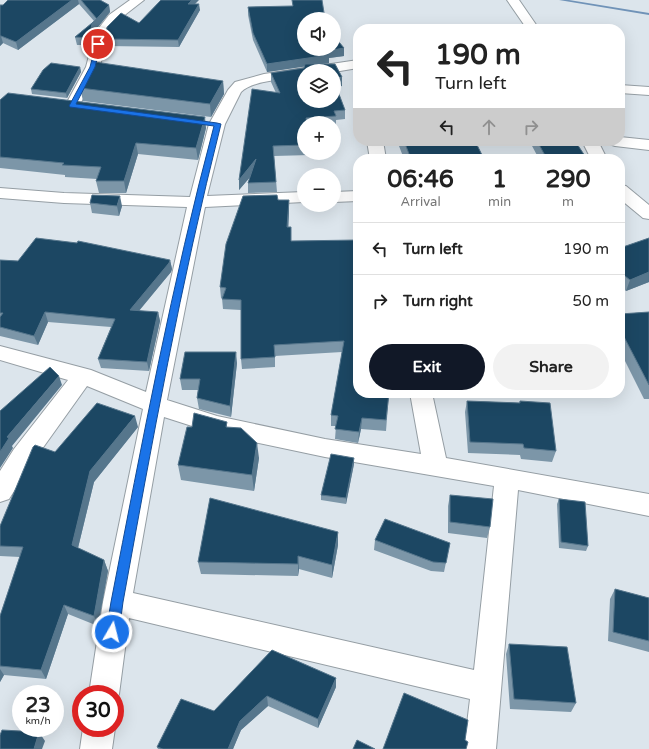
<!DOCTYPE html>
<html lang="en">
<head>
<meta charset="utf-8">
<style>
  :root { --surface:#fff; --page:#f2f2f2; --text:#222; --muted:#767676; --line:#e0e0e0; --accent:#111827 }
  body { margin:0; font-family:"Varela Round",sans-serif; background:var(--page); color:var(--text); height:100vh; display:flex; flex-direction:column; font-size:15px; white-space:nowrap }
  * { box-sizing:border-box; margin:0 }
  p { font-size:13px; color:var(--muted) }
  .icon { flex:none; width:22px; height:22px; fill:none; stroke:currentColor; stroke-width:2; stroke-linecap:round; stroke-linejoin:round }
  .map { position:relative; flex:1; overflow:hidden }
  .panel { position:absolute; left:353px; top:154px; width:272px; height:244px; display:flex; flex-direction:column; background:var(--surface); border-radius:16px; box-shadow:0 4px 16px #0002 }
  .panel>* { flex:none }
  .top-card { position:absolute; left:353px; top:24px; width:272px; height:122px; border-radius:16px; box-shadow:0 4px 16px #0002; background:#fff; color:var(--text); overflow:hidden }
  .fabs { position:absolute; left:297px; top:12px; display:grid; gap:8px }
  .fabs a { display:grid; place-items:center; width:44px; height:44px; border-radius:50%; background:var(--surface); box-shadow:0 4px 16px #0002; font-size:20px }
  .speed { position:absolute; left:12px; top:685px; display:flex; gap:8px; font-size:20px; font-weight:700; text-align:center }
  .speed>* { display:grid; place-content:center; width:52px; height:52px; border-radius:50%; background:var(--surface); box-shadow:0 4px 16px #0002; line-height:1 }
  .speed small { font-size:10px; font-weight:400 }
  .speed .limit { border:6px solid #d22; background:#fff; color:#111 }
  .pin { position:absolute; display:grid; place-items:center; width:34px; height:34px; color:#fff; margin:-17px; border:2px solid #fff; border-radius:50%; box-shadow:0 1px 4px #0007 }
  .me { position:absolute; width:44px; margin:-22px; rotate:8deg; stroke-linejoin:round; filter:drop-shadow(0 0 3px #0008) }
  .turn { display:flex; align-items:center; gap:14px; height:84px; padding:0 16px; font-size:18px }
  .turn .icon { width:52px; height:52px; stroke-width:2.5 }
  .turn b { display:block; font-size:28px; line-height:34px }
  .lanes { display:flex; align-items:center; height:38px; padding:0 16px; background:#0003; justify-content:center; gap:20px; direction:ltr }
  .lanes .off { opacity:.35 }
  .eta { display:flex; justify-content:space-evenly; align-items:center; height:68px; text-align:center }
  .eta b { font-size:24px; font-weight:700; line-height:28px }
  .button { display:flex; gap:8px; margin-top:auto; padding:8px 16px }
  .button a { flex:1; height:46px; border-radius:24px; background:var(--accent); color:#fff; font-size:16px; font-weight:700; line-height:46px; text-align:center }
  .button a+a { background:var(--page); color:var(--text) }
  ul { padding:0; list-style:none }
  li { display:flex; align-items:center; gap:12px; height:52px; padding:0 16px; border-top:1px solid var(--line) }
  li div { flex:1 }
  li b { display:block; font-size:15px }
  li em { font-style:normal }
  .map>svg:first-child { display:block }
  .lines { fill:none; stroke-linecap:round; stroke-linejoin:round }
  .stream { fill:#7093b8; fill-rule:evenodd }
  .minor-casing { stroke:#959ea4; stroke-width:2 }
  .minor { fill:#fff; fill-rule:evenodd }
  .wall { fill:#7c96a8 }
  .shaded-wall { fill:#56768c }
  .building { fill:#1c4763; stroke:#56768c }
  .route { fill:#1a73e8; stroke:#114b97 }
</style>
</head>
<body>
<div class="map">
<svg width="649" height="749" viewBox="0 0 649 749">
  <rect width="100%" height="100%" fill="#dce5ec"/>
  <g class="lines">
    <path class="stream" d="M 559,0 L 569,0 L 649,13 L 649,15 Z"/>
    <defs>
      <path id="minor" d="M 130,0 L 144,0 L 117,21 L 107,33 L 100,67 L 79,106 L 77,109 L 72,110 L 67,109 L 65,106 L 86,67 L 95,33 L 109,15 Z
        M 507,0 L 519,0 L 539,29 L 527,29 Z
        M 358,60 L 358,68 L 334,72 L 304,71 L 304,76 C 287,79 253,80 241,92 L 225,124 L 207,196 L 304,192 L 304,202 L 205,207 L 167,400 L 217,416 L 325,439 L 421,454 L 410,393 L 432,393 L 446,458 L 649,494 L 649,516 L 518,490 L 496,749 L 464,749 L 470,699 L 129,618 L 119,694 L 115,704 L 115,694 L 89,694 L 103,602 L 143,409 L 87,386 L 32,463 L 9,499 L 0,502 L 0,471 L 14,449 L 68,380 L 0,360 L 0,346 L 91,370 L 146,392 L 187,207 L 64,203 L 0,198 L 0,188 L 64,193 L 190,197 L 209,124 L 228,90 L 235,82 L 264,74 ZM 164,417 L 217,434 L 325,457 L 494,486 L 474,670 L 133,593 Z
        M 620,85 L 649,87 L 649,95 L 620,93 Z
        M 620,137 L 649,140 L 649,150 L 615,146 L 609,144 L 607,141 L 620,141 Z
        M 367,141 L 383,141 L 386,159 L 370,159 Z
        M 582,141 L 598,141 L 607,159 L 591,159 Z
        M 620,185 L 626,186 L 649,205 L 649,219 L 643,218 L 620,199 Z
        M 358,191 L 358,201 L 334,202 L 334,192 Z
        M 83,728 L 115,728 L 112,749 L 80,749 Z"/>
    </defs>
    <use href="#minor" class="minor-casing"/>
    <use href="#minor" class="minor"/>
  </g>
  <path class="wall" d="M 8,0 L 100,0 L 109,5 L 110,12 L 94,32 L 90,45 L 77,45 L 75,37 L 94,21 L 79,4 L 18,50 L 3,43 L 0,46 L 0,5 L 3,5 Z
    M 195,4 L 200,10 L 179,47 L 106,46 L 105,39 L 139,23 Z
    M 248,7 L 304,19 L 344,48 L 344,56 L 329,58 L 329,63 L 321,64 L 342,86 L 336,87 L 345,110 L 345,119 L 336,120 L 336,125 L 334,125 L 334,123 L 304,123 L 304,153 L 310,153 L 310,155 L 274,156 L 277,192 L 248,193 L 248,183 L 250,177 L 239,190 L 239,180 L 276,93 L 271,82 L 271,73 L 304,68 L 305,66 L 267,72 L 253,40 L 248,15 Z
    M 80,67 L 81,72 L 67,98 L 32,94 L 31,89 Z
    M 223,81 L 224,94 L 211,117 L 83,101 L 80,88 Z
    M 0,100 L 206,128 L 198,160 L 138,154 L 126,193 L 99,193 L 96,181 L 97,179 L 65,177 L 65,175 L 0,168 Z
    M 400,141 L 475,141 L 484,159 L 404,159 L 399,146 Z
    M 531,141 L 575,141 L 587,159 L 539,159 L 531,144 Z
    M 278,200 L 289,200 L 289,210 L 288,227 L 291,241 L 389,393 L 386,431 L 361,429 L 358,443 L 335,439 L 336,426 L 331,426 L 331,415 L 342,352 L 275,356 L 275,367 L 242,369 L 241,359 L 241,310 L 223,309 L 222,298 L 221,298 L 220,287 Z
    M 90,203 L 122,206 L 119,216 L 92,213 Z
    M 649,238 L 649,282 L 626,291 L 620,286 L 620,248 Z
    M 0,260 L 18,261 L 170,260 L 172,269 L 171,272 L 139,311 L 158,312 L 160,321 L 149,371 L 101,368 L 98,359 L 111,327 L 48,322 L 38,345 L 0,336 Z
    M 649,312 L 649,399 L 644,399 L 620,351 L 620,314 Z
    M 237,363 L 231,417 L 199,409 L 197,398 L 198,390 L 182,390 L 180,379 Z
    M 467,401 L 519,403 L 520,401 L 556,451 L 552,462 L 521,459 L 520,455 L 468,453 L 465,412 Z
    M 227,422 L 227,428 L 259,458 L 254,491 L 181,480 L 178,465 L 192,427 Z
    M 138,427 L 94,482 L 78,548 L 104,560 L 108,571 L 98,626 L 68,614 L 46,679 L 4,675 L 0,682 L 0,616 L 20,557 L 0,556 L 0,526 L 55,452 Z
    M 354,464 L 346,504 L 321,500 L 321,495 Z
    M 450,495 L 490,527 L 487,538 L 448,533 L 448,506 Z
    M 559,499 L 588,546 L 586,551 L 559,548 L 557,504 Z
    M 375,540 L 450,543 L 444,572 L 431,571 L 374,550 Z
    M 338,545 L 332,578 L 299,569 L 298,576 L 201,574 L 198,562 Z
    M 615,589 L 649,598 L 649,652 L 608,641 L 610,599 Z
    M 509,644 L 576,703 L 571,712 L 510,709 L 506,654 Z
    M 272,650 L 336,687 L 318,728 L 268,706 L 241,730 L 233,749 L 158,749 L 157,747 L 214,711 Z"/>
  <path class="shaded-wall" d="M 72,0 L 78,0 L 79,4 L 18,50 L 16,42 Z
    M 192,0 L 199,0 L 189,10 L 188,4 Z
    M 199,4 L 200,10 L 179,47 L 178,40 Z
    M 109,5 L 110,12 L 94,32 L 90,45 L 89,38 L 92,24 Z
    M 0,36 L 1,36 L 3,43 L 0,46 Z
    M 344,48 L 344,56 L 329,58 L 329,63 L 267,72 L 267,64 L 327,51 Z
    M 80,67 L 81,72 L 67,98 L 66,93 Z
    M 342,77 L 342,86 L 334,87 L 334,78 Z
    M 223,81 L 224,94 L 211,117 L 210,104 Z
    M 205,117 L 206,128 L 198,160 L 196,148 Z
    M 136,143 L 138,154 L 126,193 L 124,181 Z
    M 256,159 L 257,169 L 239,190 L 239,180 Z
    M 120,196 L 122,206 L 119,216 L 117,206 Z
    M 289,200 L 289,210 L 288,237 L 287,227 Z
    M 170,260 L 172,269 L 171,272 L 132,319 L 130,310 Z
    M 649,272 L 649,282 L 626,291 L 630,280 Z
    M 45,312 L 48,322 L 38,345 L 34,336 Z
    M 158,312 L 160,321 L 149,371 L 147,362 Z
    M 236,352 L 237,363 L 231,417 L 230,406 Z
    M 59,376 L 62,385 L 12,446 L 13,448 L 0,468 L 0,452 L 7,437 Z
    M 135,416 L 138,427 L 94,482 L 76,556 L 72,545 L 90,471 Z
    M 362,418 L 361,429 L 358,443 L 359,432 Z
    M 257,443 L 259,458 L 254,491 L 252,475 Z
    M 354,458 L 354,464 L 346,504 L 346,498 Z
    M 338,532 L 338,545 L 332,578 L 332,565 Z
    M 298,556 L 299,569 L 298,576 Z
    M 104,560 L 108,571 L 98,626 L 94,616 Z
    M 64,605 L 68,614 L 46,679 L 41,670 Z
    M 0,669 L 4,675 L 0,682 Z
    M 336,678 L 336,687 L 318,728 L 318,719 Z
    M 267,696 L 268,706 L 241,730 L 233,749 L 228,749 L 240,721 Z
    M 39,732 L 45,741 L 42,749 L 34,749 Z"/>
  <path class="building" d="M 8,0 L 72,0 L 16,42 L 1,36 L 0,36 L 0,5 L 3,5 Z
    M 81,0 L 100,0 L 109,5 L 92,24 L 89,38 L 75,37 L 97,19 Z
    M 161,0 L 192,0 L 188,4 L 199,4 L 178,40 L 105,39 L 107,27 L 121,13 L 139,23 Z
    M 292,0 L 322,0 L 325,19 L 304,19 L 304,49 L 334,49 L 334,36 L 344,48 L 327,51 L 329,55 L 267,64 L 253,33 L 248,7 L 293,6 Z
    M 95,62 L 223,81 L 210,104 L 80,88 Z
    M 51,63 L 80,67 L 66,93 L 31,89 L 43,70 Z
    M 305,64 L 335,64 L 342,77 L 334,78 L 334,71 L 304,71 L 304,101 L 334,101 L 334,81 L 345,110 L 334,111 L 336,116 L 306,118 L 307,123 L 304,123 L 304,145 L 273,146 L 276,182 L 248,183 L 256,159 L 239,180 L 252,89 L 280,93 L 271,73 L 304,68 Z
    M 8,93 L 205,117 L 196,148 L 136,143 L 124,181 L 96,181 L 101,167 L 62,165 L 64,163 L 0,157 L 0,100 Z
    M 404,141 L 475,141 L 484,159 L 411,159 Z
    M 537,141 L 575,141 L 587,159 L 547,159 Z
    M 92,195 L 120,196 L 117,206 L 90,203 Z
    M 277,195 L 278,200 L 289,200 L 287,227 L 291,227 L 291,241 L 358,240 L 358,393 L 389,393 L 386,420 L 362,418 L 359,432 L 335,429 L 338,416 L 331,415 L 344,341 L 274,345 L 275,357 L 241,359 L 241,300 L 222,299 L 226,288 L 220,287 L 226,244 L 243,196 Z
    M 36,238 L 77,243 L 78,241 L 170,260 L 169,263 L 130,310 L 158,312 L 147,362 L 98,359 L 115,319 L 45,312 L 34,336 L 0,327 L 0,317 L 3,313 L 0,313 L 0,260 L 18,261 Z
    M 649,238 L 649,272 L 630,280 L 620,272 L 620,248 Z
    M 649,312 L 649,385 L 620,329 L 620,314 Z
    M 185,352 L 236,352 L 230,406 L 197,398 L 200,379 L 180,379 Z
    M 50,367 L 59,376 L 7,437 L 9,438 L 0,452 L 0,411 Z
    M 467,401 L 520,403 L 520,401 L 550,403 L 556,451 L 524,448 L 523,444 L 470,442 Z
    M 97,403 L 135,416 L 90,471 L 72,545 L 104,560 L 94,616 L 64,605 L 41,670 L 0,666 L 0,616 L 23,547 L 0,546 L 0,526 L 33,447 L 35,445 L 55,452 Z
    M 194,413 L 227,422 L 226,427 L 241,428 L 257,443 L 252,475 L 178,465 L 187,427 L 192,427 Z
    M 331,454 L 354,458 L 346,498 L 321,495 Z
    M 450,495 L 493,499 L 490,527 L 450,522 Z
    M 210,498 L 338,532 L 332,565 L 298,556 L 298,564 L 198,562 Z
    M 559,499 L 585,502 L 588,546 L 561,542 Z
    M 385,519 L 450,543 L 446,563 L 433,562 L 375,540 Z
    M 615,589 L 649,598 L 649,641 L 613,632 Z
    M 509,644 L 567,647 L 576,703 L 514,699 Z
    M 272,650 L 336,678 L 318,719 L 267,696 L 240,721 L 228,749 L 163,749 L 157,747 L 181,699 L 214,711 Z
    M 404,693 L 468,720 L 465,740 L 468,742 L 466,749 L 383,749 Z
    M 2,730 L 39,732 L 34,749 L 0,749 L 0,735 Z
    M 357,740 L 375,749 L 353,749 Z"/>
  <path class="route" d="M 98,43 L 101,44 L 95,67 L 76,104 L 217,123 L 221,124 C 181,282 152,442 123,602 L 119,632 L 117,636 L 112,638 L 108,636 L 106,632 L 111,602 C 142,443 172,283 214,126 L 70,107 L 69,106 L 90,67 L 96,44 Z"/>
</svg>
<div class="fabs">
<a><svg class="icon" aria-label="sound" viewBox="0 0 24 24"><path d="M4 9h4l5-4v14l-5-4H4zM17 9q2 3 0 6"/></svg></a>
<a><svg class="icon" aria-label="layers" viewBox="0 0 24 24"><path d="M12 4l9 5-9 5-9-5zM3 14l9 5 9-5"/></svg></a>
<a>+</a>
<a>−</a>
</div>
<div class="speed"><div>23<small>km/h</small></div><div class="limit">30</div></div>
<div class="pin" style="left:98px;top:44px;background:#d93025"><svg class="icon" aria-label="arrive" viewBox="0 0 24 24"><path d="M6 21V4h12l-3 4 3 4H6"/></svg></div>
<svg class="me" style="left:112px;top:632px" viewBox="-20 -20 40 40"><circle r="17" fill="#1a73e8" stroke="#fff" stroke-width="3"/><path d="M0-11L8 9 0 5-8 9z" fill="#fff"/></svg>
<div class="top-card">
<div class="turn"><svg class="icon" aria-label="left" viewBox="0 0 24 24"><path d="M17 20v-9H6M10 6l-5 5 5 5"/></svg><div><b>190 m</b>Turn left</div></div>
<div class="lanes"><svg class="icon" aria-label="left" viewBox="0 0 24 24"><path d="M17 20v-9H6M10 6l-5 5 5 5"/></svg><svg class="icon off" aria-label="ahead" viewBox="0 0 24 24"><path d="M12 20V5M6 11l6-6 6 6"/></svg><svg class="icon off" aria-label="right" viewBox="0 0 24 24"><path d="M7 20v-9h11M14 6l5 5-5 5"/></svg></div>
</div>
<section class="panel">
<div class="eta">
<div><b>06:46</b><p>Arrival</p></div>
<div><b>1</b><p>min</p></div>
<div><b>290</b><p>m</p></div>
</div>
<ul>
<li><svg class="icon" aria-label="left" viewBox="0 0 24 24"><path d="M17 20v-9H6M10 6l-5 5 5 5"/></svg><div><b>Turn left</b></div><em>190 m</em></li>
<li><svg class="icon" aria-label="right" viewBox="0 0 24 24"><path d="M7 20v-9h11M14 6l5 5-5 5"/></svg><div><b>Turn right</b></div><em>50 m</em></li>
</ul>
<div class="button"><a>Exit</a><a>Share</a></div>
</section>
</div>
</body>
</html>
